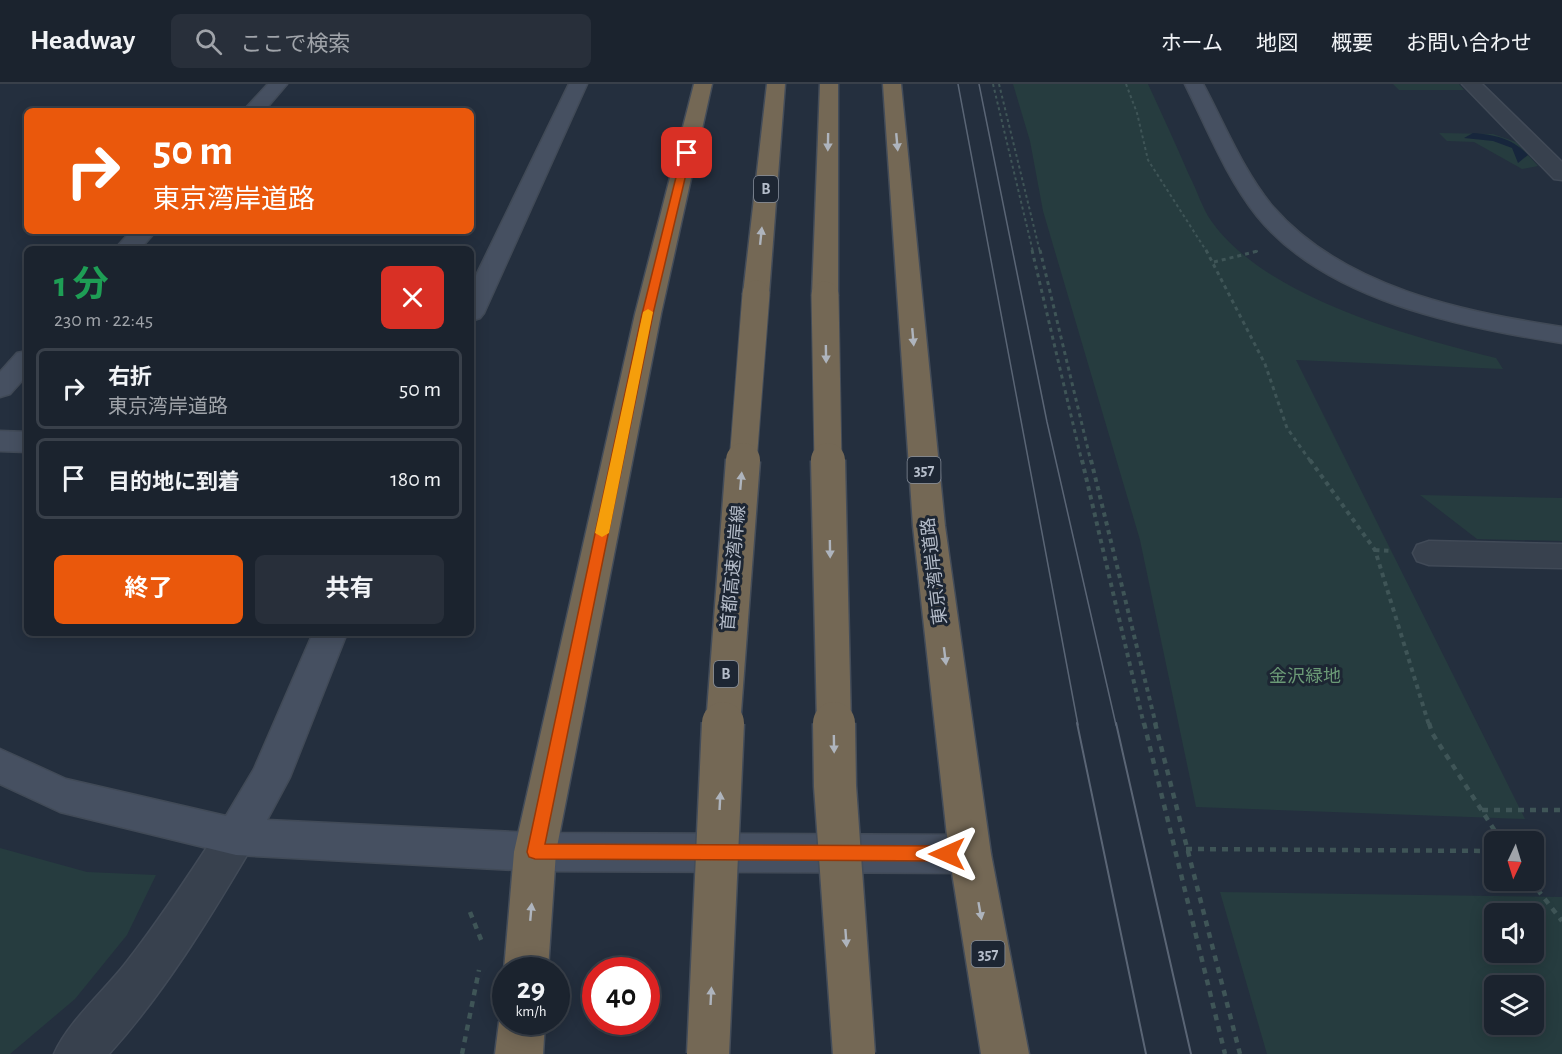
<!DOCTYPE html>
<html lang="ja">
<head>
<meta charset="utf-8">
<style>
  :root { --surface:#1b232e; --page:#282f3a; --text:#f1f3f6; --muted:#a0a4aa; --line:#39404a; --accent:#ea580c }
  body { margin:0; font-family:"Alegreya Sans","Noto Sans JP",sans-serif; background:var(--page); color:var(--text); height:100vh; display:flex; flex-direction:column; font-size:22px; white-space:nowrap }
  * { box-sizing:border-box; margin:0 }
  p { font-size:20px; color:var(--muted) }
  .icon { flex:none; width:33px; height:33px; fill:none; stroke:currentColor; stroke-width:2; stroke-linecap:round; stroke-linejoin:round }
  .map { position:relative; flex:1; overflow:hidden }
  .panel { position:absolute; left:24px; top:162px; width:450px; height:390px; display:flex; flex-direction:column; background:var(--surface); border-radius:9px; box-shadow:0 3px 15px #0003,0 0 0 2px var(--line) }
  .panel>* { flex:none }
  .hud { position:absolute; left:24px; top:24px; width:450px; height:126px; border-radius:9px; box-shadow:0 3px 15px #0003,0 0 0 2px var(--line); background:#ea580c; color:#fff; overflow:hidden }
  .needle { width:39px; rotate:184deg }
  .fabs { position:absolute; left:1484px; top:747px; display:grid; gap:12px }
  .fabs a { display:grid; place-items:center; width:60px; height:60px; border-radius:9px; background:var(--surface); box-shadow:0 3px 15px #0003,0 0 0 2px var(--line); font-size:30px }
  .speed { position:absolute; left:492px; top:873px; display:flex; gap:12px; font-size:30px; font-weight:700; text-align:center }
  .speed>* { display:grid; place-content:center; width:78px; height:78px; border-radius:50%; background:var(--surface); box-shadow:0 3px 15px #0003,0 0 0 2px var(--line); line-height:1 }
  .speed small { font-size:15px; font-weight:400 }
  .speed .limit { border:9px solid #d22; background:#fff; color:#111 }
  .pin { position:absolute; display:grid; place-items:center; width:51px; height:51px; color:#fff; margin:-26px; border-radius:12px; box-shadow:0 3px 9px #0006 }
  .me { position:absolute; width:66px; margin:-33px; rotate:270deg; stroke-linejoin:round; filter:drop-shadow(0 0 4px #0008) }
  .turn { display:flex; align-items:center; gap:21px; height:126px; padding:0 30px; font-size:27px }
  .turn .icon { width:78px; height:78px; stroke-width:2.5 }
  .turn b { display:block; font-size:42px; line-height:51px }
  .round { display:grid; place-items:center; flex:none; width:63px; height:63px; border-radius:9px; background:var(--page) }
  .summary { display:flex; align-items:center; justify-content:space-between; height:102px; padding:0 30px }
  h1 { font-size:36px; font-weight:700; line-height:45px; color:#1e9e55 }
  .primary-button { display:flex; gap:12px; margin-top:auto; padding:12px 30px }
  .primary-button a { flex:1; height:69px; border-radius:9px; background:var(--accent); color:#fff; font-size:24px; font-weight:700; line-height:69px; text-align:center }
  .primary-button a+a { background:var(--page); color:var(--text) }
  ul { padding:0; list-style:none }
  li { display:flex; align-items:center; gap:18px; height:81px; margin:0 12px 9px; padding:0 18px; border:3px solid var(--line); border-radius:9px }
  li div { flex:1 }
  li b { display:block; font-size:22px }
  li em { font-style:normal }
  header { display:flex; align-items:center; gap:36px; box-sizing:border-box; height:84px; padding:0 30px; background:var(--surface); border-bottom:2px solid var(--line) }
  header strong { font-size:28px }
  nav { display:flex; gap:33px; margin-inline-start:auto; font-size:21px }
  .search { width:420px; height:54px; background:var(--page); display:flex; align-items:center; gap:15px; box-sizing:border-box; padding:0 21px; border-radius:9px; color:var(--muted); font-size:22px }
  .map>svg:first-child { display:block }
  .green { fill:#263c3f; fill-rule:evenodd }
  .water { fill:#17263c }
  .lines { fill:none; stroke-linecap:round; stroke-linejoin:round }
  .street-casing { stroke:#414a57; stroke-width:3 }
  .secondary-casing { stroke:#414a57; stroke-width:3 }
  .highway-casing { stroke:#434c59; stroke-width:3 }
  .path-far3 { stroke:#3f5557; stroke-width:2; stroke-dasharray:3 3; stroke-linecap:butt }
  .path-far2 { stroke:#3f5557; stroke-width:3; stroke-dasharray:4 4; stroke-linecap:butt }
  .path-far1 { stroke:#3f5557; stroke-width:4; stroke-dasharray:4.5 4.5; stroke-linecap:butt }
  .path { stroke:#3f5557; stroke-width:4.5; stroke-dasharray:6 6; stroke-linecap:butt }
  .street { fill:#38414e; fill-rule:evenodd }
  .secondary { fill:#465061; fill-rule:evenodd }
  .highway { fill:#746855; fill-rule:evenodd }
  .tram-far1 { stroke:#5a6575; stroke-width:1.5 }
  .tram { stroke:#5a6575; stroke-width:2 }
  .highway-bridge-far2-casing { stroke:#434c59; stroke-width:29; stroke-linecap:butt }
  .highway-bridge-far1-casing { stroke:#434c59; stroke-width:37; stroke-linecap:butt }
  .highway-bridge-casing { stroke:#434c59; stroke-width:45; stroke-linecap:butt }
  .highway-bridge-far2 { stroke:#746855; stroke-width:27 }
  .highway-bridge-far1 { stroke:#746855; stroke-width:34 }
  .highway-bridge { stroke:#746855; stroke-width:42 }
  .oneway { fill:#aeb4bd }
  .route { fill:#ea580c; stroke:#983908; stroke-width:1.5 }
  .slow { fill:#f59e0b }
  .labels { text-anchor:middle; dominant-baseline:central; stroke-width:6; stroke-linejoin:round; paint-order:stroke }
  .shield { fill:#1d2633; stroke:#878f9c; stroke-width:1.5 }
  .shield-label { font-size:16px; font-weight:bold; fill:#b4bcc9 }
  .street-label { font-size:18px; fill:#b4bcc9; stroke:#1d2633 }
  .park-label { font-size:18px; fill:#6b9a76; stroke:#1d2633 }
</style>
</head>
<body>
<header>
<strong>Headway</strong>
<div class="search"><svg class="icon" aria-label="search" viewBox="0 0 24 24"><circle cx="10" cy="10" r="6"/><path d="M15 15l6 6"/></svg>ここで検索</div>
<nav><a>ホーム</a><a>地図</a><a>概要</a><a>お問い合わせ</a></nav>
</header>
<div class="map">
<svg width="1562" height="970" viewBox="0 0 1562 970">
  <rect width="100%" height="100%" fill="#242f3e"/>
  <path class="green" d="M 1013,0 L 1148,0 C 1162,30 1176,61 1189,91 C 1196,104 1201,120 1208,132 C 1259,212 1409,252 1496,274 L 1503,285 L 1296,276 L 1525,735 L 1196,723 L 1140,456 L 1043,127 L 1030,57 Z
    M 1393,0 L 1459,0 L 1464,6 L 1399,6 Z
    M 1439,49 L 1493,50 L 1516,58 L 1538,82 L 1522,85 L 1474,58 L 1447,57 Z
    M 1420,411 L 1562,414 L 1562,457 L 1477,455 Z
    M 0,764 L 87,788 L 156,791 L 127,851 L 75,915 L 10,970 L 0,970 Z
    M 1220,808 L 1562,813 L 1562,970 L 1267,970 ZM 1494,830 L 1533,830 L 1533,868 L 1494,868 ZM 1494,902 L 1533,902 L 1533,940 L 1494,940 Z"/>
  <path class="water" d="M 1473,49 C 1496,51 1512,54 1528,71 L 1518,79 L 1512,64 L 1493,57 L 1464,54 Z"/>
  <g class="lines">
    <defs>
      <path id="street" d="M 1462,0 L 1482,0 L 1562,78 L 1562,96 L 1554,95 Z
        M 1429,457 L 1562,460 L 1562,484 L 1429,481 L 1417,477 L 1413,469 L 1417,461 Z
        M 236,735 L 250,740 L 256,753 L 250,766 C 208,837 165,908 109,970 L 54,970 C 68,938 103,908 125,880 C 160,835 191,788 222,740 Z"/>
      <path id="secondary" d="M 268,0 L 287,0 L 264,27 L 243,27 Z
        M 569,0 L 587,0 L 484,229 L 480,234 L 471,237 L 471,202 Z
        M 1185,0 L 1203,0 C 1225,41 1243,87 1273,123 C 1343,203 1462,228 1562,243 L 1562,259 C 1460,243 1325,216 1257,132 C 1226,93 1207,44 1185,0 Z
        M 131,147 L 156,147 L 140,165 L 115,165 Z
        M 27,267 L 27,291 L 10,310 L 0,313 L 0,288 L 17,269 Z
        M 0,347 L 27,348 L 27,368 L 0,367 Z
        M 313,549 L 347,549 L 290,693 L 267,736 L 535,749 L 970,751 L 985,757 L 991,770 L 985,783 L 970,789 L 535,787 L 236,771 L 60,728 L 0,700 L 0,665 L 66,695 L 226,732 L 254,685 Z"/>
      <path id="highway" d="M 694,0 L 712,0 L 661,230 L 556,768 L 548,886 L 506,886 L 506,890 L 504,886 L 514,768 L 635,230 Z
        M 767,0 L 785,0 L 769,210 L 765,215 L 756,218 L 747,215 L 743,210 Z
        M 820,0 L 838,0 L 838,211 L 834,216 L 825,219 L 816,216 L 812,211 Z
        M 883,0 L 901,0 L 945,442 L 991,770 L 1029,970 L 981,970 L 949,770 L 913,442 Z
        M 506,922 L 506,938 L 545,938 L 543,970 L 495,970 L 499,938 Z"/>
    </defs>
    <use href="#street" class="street-casing"/>
    <use href="#secondary" class="secondary-casing"/>
    <use href="#highway" class="highway-casing"/>
    <path class="path-far3" d="M 993,0 L 1033,168
      M 999,0 L 1040,168
      M 1126,0 L 1137,29 L 1148,76 L 1207,168
      M 1255,168 L 1258,167"/>
    <path class="path-far2" d="M 1032,166 L 1082,378
      M 1040,166 L 1091,378
      M 1206,166 L 1265,280 L 1287,344 L 1311,378
      M 1214,178 L 1258,167"/>
    <path class="path-far1" d="M 1082,376 L 1144,641
      M 1091,376 L 1156,641
      M 1310,376 L 1375,466 L 1429,641
      M 1375,466 L 1392,467"/>
    <path class="path" d="M 1144,639 L 1225,970
      M 1155,639 L 1240,970
      M 1429,639 L 1432,649 L 1502,758
      M 1482,726 L 1562,726
      M 1186,765 L 1494,767
      M 1530,796 L 1562,837
      M 470,828 L 482,858
      M 462,970 L 479,886"/>
    <use href="#street" class="street"/>
    <use href="#secondary" class="secondary"/>
    <use href="#highway" class="highway"/>
    <path class="tram-far1" d="M 958,0 L 1078,641
      M 979,0 L 1047,338 L 1116,641"/>
    <path class="tram" d="M 1077,639 L 1146,970
      M 1116,639 L 1191,970"/>
    <defs>
      <path id="highway-bridge-far2" d="M 825,211 L 828,378
        M 743,378 L 756,210"/>
      <path id="highway-bridge-far1" d="M 828,376 L 834,641
        M 723,641 L 743,376"/>
      <path id="highway-bridge" d="M 834,639 L 835,702 L 854,970
        M 708,970 L 723,639"/>
    </defs>
    <use href="#highway-bridge-far2" class="highway-bridge-far2-casing"/>
    <use href="#highway-bridge-far1" class="highway-bridge-far1-casing"/>
    <use href="#highway-bridge" class="highway-bridge-casing"/>
    <use href="#highway-bridge-far2" class="highway-bridge-far2"/>
    <use href="#highway-bridge-far1" class="highway-bridge-far1"/>
    <use href="#highway-bridge" class="highway-bridge"/>
  </g>
  <defs><path id="oneway-solid" d="M-6-.8H1V-3.2L6.5 0L1 3.2V.8H-6Z" transform="scale(1.5)"/></defs>
  <g class="oneway">
    <use href="#oneway-solid" transform="translate(828 58) rotate(91)"/>
    <use href="#oneway-solid" transform="translate(897 58) rotate(85)"/>
    <use href="#oneway-solid" transform="translate(761 152) rotate(-84)"/>
    <use href="#oneway-solid" transform="translate(913 253) rotate(85)"/>
    <use href="#oneway-solid" transform="translate(826 270) rotate(89)"/>
    <use href="#oneway-solid" transform="translate(741 397) rotate(-85)"/>
    <use href="#oneway-solid" transform="translate(830 465) rotate(89)"/>
    <use href="#oneway-solid" transform="translate(945 572) rotate(83)"/>
    <use href="#oneway-solid" transform="translate(834 660) rotate(89)"/>
    <use href="#oneway-solid" transform="translate(720 717) rotate(-87)"/>
    <use href="#oneway-solid" transform="translate(980 827) rotate(80)"/>
    <use href="#oneway-solid" transform="translate(531 828) rotate(-85)"/>
    <use href="#oneway-solid" transform="translate(846 854) rotate(86)"/>
    <use href="#oneway-solid" transform="translate(711 912) rotate(-87)"/>
  </g>
  <path class="route" d="M 687,66 L 691,69 L 653,230 L 545,760 L 947,762 L 953,764 L 955,770 L 953,775 L 947,777 L 535,775 L 529,773 L 527,768 L 642,230 L 682,69 Z"/>
  <path class="slow" d="M 648,225 L 653,228 L 609,449 L 602,453 L 595,449 L 643,228 Z"/>
  <g class="labels">
    <g class="shield">
      <rect x="754" y="92" width="24" height="26" rx="4.5"/>
      <rect x="907.5" y="373" width="33" height="26" rx="4.5"/>
      <rect x="714" y="577" width="24" height="26" rx="4.5"/>
      <rect x="971.5" y="857" width="33" height="26" rx="4.5"/>
    </g>
    <g class="shield-label">
      <text x="766" y="105">B</text>
      <text x="924" y="386">357</text>
      <text x="726" y="590">B</text>
      <text x="988" y="870">357</text>
    </g>
    <g class="street-label">
      <text transform="translate(734 484) rotate(-85)">首都高速湾岸線</text>
      <text transform="translate(935 487) rotate(-97)">東京湾岸道路</text>
    </g>
    <g class="park-label">
      <text x="1305" y="593">金沢緑地</text>
    </g>
  </g>
</svg>
<div class="fabs">
<a><svg class="needle" viewBox="-14 -14 28 28"><path d="M0-13l5 13h-10z" fill="#e53935"/><path d="M0 13l5-13h-10z" fill="#a0a4aa"/></svg></a>
<a><svg class="icon" aria-label="sound" viewBox="0 0 24 24"><path d="M4 9h4l5-4v14l-5-4H4zM17 9q2 3 0 6"/></svg></a>
<a><svg class="icon" aria-label="layers" viewBox="0 0 24 24"><path d="M12 4l9 5-9 5-9-5zM3 14l9 5 9-5"/></svg></a>
</div>
<div class="speed"><div>29<small>km/h</small></div><div class="limit">40</div></div>
<div class="pin" style="left:687px;top:69px;background:#d93025"><svg class="icon" aria-label="arrive" viewBox="0 0 24 24"><path d="M6 21V4h12l-3 4 3 4H6"/></svg></div>
<svg class="me" style="left:947px;top:770px" viewBox="-20 -20 40 40"><path d="M0-17L14 15 0 8-14 15z" fill="#ea580c" stroke="#fff" stroke-width="4"/></svg>
<div class="hud">
<div class="turn"><svg class="icon" aria-label="right" viewBox="0 0 24 24"><path d="M7 20v-9h11M14 6l5 5-5 5"/></svg><div><b>50 m</b>東京湾岸道路</div></div>
</div>
<section class="panel">
<div class="summary"><div><h1>1 分</h1><p>230 m · 22:45</p></div><a class="round" style="background:#d93025;color:#fff"><svg class="icon" aria-label="close" viewBox="0 0 24 24"><path d="M6 6l12 12M18 6L6 18"/></svg></a></div>
<ul>
<li><svg class="icon" aria-label="right" viewBox="0 0 24 24"><path d="M7 20v-9h11M14 6l5 5-5 5"/></svg><div><b>右折</b><p>東京湾岸道路</p></div><em>50 m</em></li>
<li><svg class="icon" aria-label="arrive" viewBox="0 0 24 24"><path d="M6 21V4h12l-3 4 3 4H6"/></svg><div><b>目的地に到着</b></div><em>180 m</em></li>
</ul>
<div class="primary-button"><a>終了</a><a>共有</a></div>
</section>
</div>
</body>
</html>
